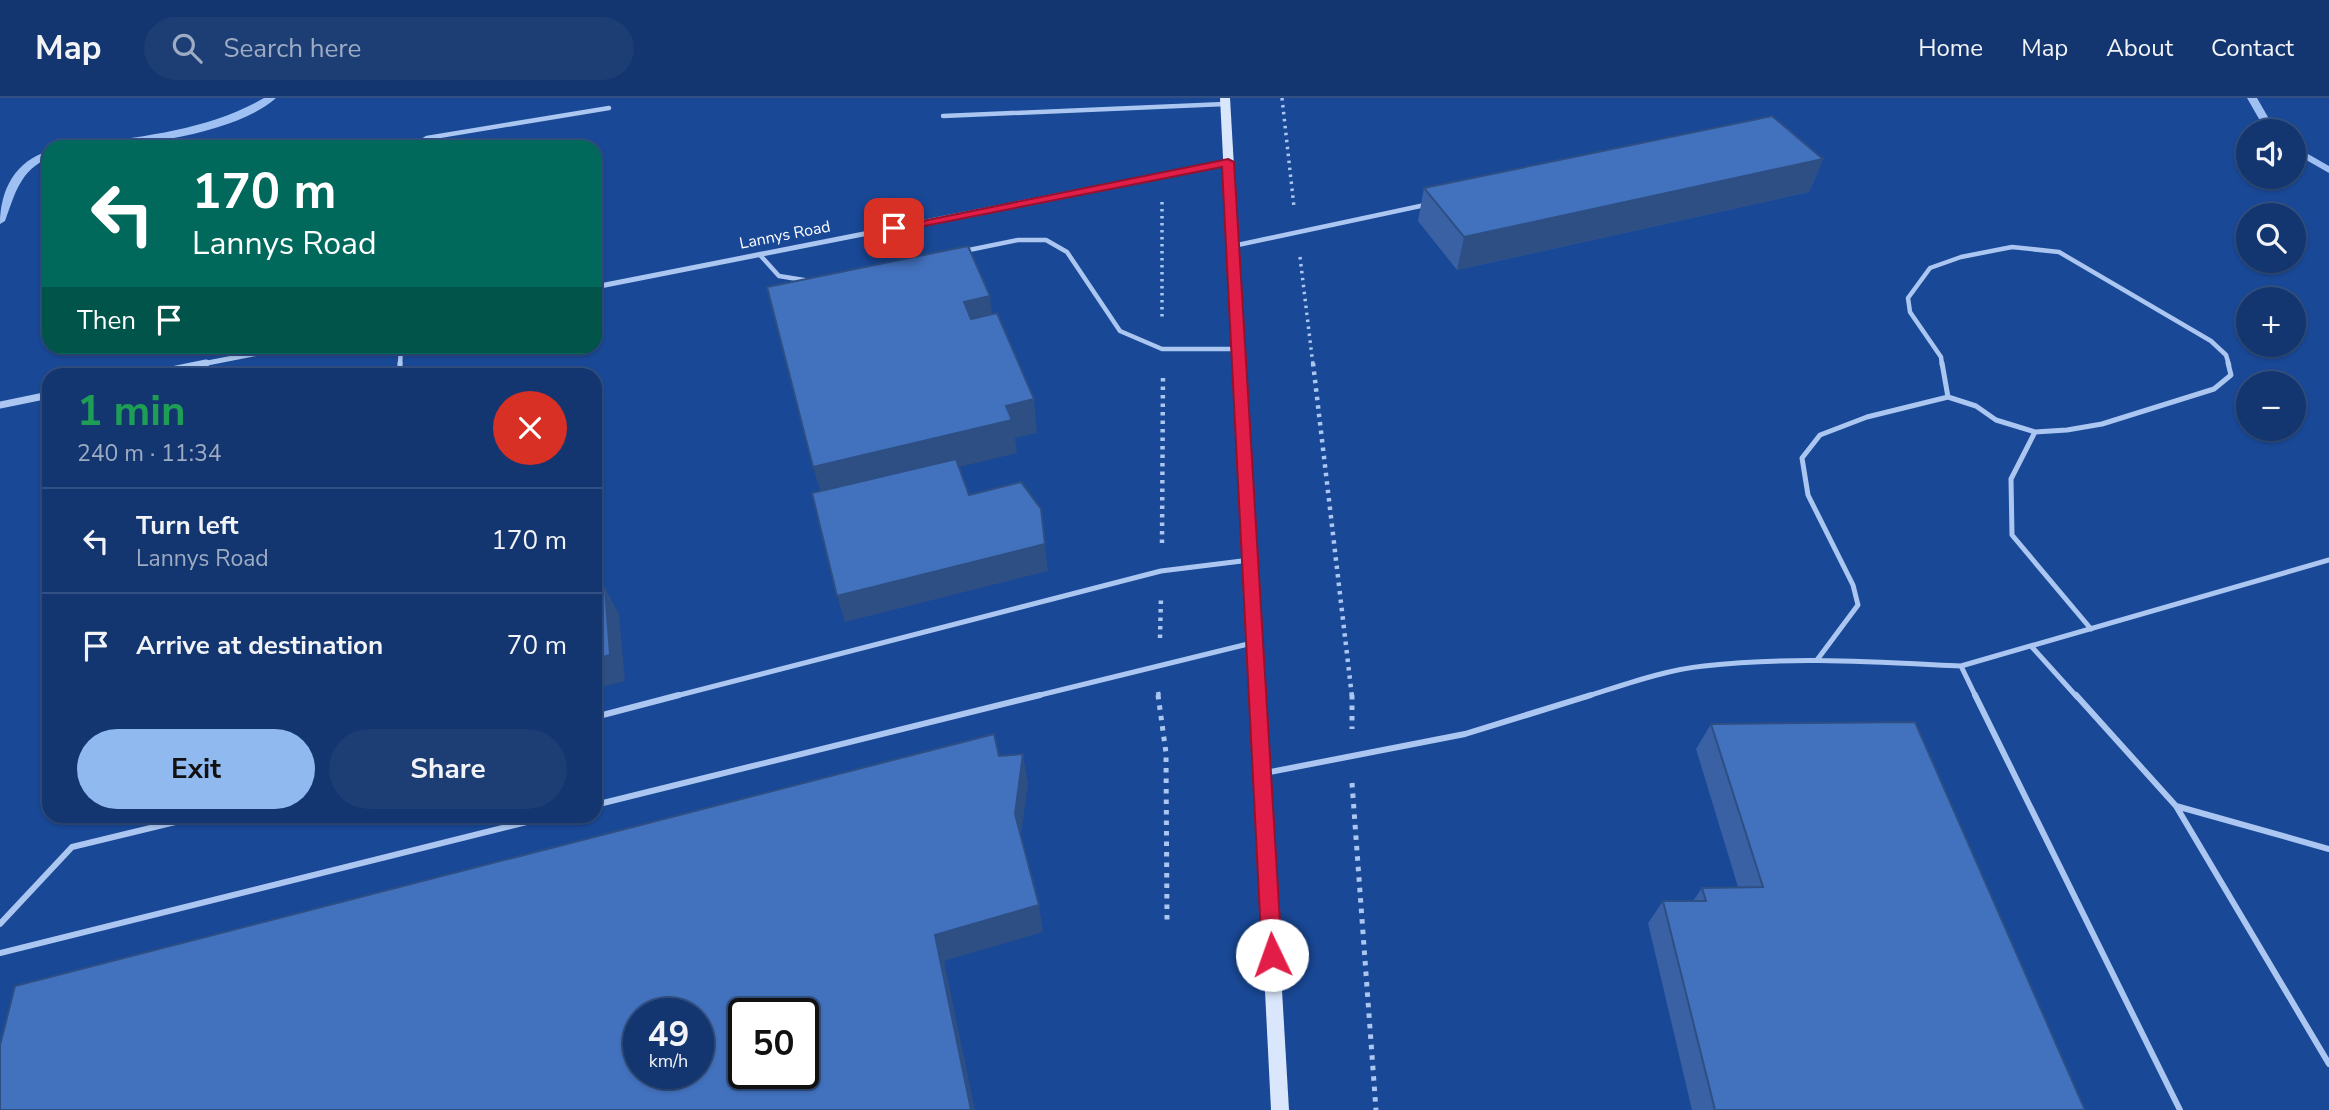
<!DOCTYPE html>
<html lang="en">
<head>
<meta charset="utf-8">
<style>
  :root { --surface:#133670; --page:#1c3e75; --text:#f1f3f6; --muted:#9dabc3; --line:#325083; --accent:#90b9f0 }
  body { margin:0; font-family:"Nunito Sans",sans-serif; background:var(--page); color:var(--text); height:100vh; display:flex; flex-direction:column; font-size:26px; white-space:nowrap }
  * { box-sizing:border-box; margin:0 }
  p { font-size:23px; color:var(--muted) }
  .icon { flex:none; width:38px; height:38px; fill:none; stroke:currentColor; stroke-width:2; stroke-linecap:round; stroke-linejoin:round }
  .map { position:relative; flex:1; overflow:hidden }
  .sheet { position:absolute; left:42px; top:270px; width:560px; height:455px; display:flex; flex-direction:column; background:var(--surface); border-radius:21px; box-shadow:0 2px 5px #0004,0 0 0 2px var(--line) }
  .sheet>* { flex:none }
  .hud { position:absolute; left:42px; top:42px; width:560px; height:214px; border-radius:21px; box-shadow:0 2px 5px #0004,0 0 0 2px var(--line); background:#00695c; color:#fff; overflow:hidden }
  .buttons { position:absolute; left:2236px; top:21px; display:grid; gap:14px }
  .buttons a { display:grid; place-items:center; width:70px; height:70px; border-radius:50%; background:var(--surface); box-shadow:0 2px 5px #0004,0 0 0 2px var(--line); font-size:35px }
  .speed { position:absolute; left:623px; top:900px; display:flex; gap:14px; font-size:35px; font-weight:700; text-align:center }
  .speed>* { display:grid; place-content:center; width:91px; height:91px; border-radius:50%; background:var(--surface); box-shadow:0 2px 5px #0004,0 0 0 2px var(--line); line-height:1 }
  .speed small { font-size:18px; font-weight:400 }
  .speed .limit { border:4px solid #111; border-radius:10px; background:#fff; color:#111 }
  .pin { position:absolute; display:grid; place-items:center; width:60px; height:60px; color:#fff; margin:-30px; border-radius:14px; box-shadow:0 4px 10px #0006 }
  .me { position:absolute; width:77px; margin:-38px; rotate:357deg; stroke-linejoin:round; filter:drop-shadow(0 0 5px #0008) }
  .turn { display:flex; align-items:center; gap:24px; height:147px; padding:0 35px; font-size:32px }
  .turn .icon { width:91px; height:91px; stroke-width:2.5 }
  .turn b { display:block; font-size:49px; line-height:60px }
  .then { display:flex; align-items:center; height:66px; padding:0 35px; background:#0003; gap:14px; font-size:26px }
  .round { display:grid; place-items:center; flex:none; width:74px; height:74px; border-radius:37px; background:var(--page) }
  .summary { display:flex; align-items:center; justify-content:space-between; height:119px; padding:0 35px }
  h1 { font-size:42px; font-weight:700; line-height:52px; color:#1e9e55 }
  .button { display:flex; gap:14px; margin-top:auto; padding:14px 35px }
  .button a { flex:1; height:80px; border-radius:42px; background:var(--accent); color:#111; font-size:28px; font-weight:700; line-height:80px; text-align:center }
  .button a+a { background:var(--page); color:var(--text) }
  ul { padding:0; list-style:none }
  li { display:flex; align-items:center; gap:21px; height:105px; padding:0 35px; border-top:2px solid var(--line) }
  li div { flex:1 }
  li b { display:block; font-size:26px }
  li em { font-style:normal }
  header { display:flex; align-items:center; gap:42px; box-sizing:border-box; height:98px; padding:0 35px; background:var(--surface); border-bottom:2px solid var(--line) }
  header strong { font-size:33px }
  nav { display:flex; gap:38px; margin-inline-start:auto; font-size:24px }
  .search { width:490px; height:63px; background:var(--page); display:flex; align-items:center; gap:18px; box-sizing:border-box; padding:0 24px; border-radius:38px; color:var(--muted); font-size:26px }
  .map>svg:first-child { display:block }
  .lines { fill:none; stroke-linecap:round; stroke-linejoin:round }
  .stream { fill:#9ec0f3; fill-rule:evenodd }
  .path-far2 { stroke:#abc6f0; stroke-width:3.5; stroke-dasharray:2.5 4.5; stroke-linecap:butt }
  .path-far1 { stroke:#abc6f0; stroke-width:4.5; stroke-dasharray:3.5 5; stroke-linecap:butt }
  .path { stroke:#abc6f0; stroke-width:5; stroke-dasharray:4.5 6; stroke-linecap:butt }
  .service-far2 { stroke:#abc6f0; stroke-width:4.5 }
  .service-far1 { stroke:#abc6f0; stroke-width:5 }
  .service { stroke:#abc6f0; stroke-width:6 }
  .minor-far1 { stroke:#abc6f0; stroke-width:5 }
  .minor { stroke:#abc6f0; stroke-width:7 }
  .secondary { fill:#d9e6fb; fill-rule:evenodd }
  .wall { fill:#3961a3 }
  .shaded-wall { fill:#2e4f84 }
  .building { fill:#4271bd; stroke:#2e4f84; stroke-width:2; fill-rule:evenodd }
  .route { fill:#e11d48; stroke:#92132f; stroke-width:2 }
  .labels { text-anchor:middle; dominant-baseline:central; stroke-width:7; stroke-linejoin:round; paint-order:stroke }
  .far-street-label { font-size:16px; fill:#fff; stroke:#194896 }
</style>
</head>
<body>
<header>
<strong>Map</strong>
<div class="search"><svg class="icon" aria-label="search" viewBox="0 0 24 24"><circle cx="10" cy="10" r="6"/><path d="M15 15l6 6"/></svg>Search here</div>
<nav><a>Home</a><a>Map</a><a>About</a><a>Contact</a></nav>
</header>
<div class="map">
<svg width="2329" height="1012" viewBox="0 0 2329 1012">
  <rect width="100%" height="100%" fill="#194896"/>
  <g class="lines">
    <path class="stream" d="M 264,0 L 276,0 C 237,35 137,49 85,49 L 90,46 C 150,37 210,31 264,0 Z
      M 2247,0 L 2257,0 L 2276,33 L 2266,33 Z
      M 2294,48 L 2329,68 L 2329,75 L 2294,55 Z
      M 49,53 L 49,60 C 20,72 15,96 5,123 L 0,126 C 0,92 15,63 49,53 Z"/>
    <path class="path-far2" d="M 1282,0 L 1294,109
      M 1162,104 L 1162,221
      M 1300,159 L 1313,267"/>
    <path class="path-far1" d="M 1313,265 L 1352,599
      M 1162,445 L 1163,275
      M 1160,540 L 1161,499
      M 1158,594 L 1159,599"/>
    <path class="path" d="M 1158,597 L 1166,655 L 1167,823
      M 1352,597 L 1352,631
      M 1352,685 L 1376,1012"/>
    <path class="service-far2" d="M 943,18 L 1225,6
      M 412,49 L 427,40 L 609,10
      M 1233,148 L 1425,107
      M 964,153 L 1018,142 L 1046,142 L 1067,154 L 1120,233 L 1162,251 L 1238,251
      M 760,157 L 779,178 L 810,183
      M 400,267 L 401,248
      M 1942,267 L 1941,259 L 1910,214 L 1908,200 L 1930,170 L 1961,159 L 2012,149 L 2059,154 L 2211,243 L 2226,257 L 2229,267"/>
    <path class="service-far1" d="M 1942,265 L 1948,299
      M 400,276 L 400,265
      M 1948,299 L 1976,308 L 1996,322 L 2035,334 L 2067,332 L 2102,326 L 2214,291 L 2231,277 L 2228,265
      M 2035,334 L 2011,381 L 2012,437 L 2091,531
      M 2031,548 L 2077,599
      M 1817,562 L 1858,507 L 1853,487 L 1808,397 L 1802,360 L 1820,337 L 1867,319 L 1948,299
      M 1961,568 L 2329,462
      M 672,599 L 1161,473 L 1250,462
      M 1032,599 L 1252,545
      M 1585,599 C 1624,587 1664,572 1704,568 C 1790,558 1876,564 1961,568 L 1976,599"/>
    <path class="service" d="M 1975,597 L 2180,1012
      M 2076,597 L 2176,708 L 2329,751
      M 595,619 L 679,597
      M 1265,675 L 1465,636 L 1591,597
      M 595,707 L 1040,597
      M 2176,708 L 2329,966
      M 0,826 L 72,749 L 200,718
      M 0,855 L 551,718"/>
    <path class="minor-far1" d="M 595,189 L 1228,64
      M 197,267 L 294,248"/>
    <path class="minor" d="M 152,276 L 206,265
      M 0,307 L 49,297"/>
    <path class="secondary" d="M 1220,0 L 1230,0 L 1289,1012 L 1271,1012 Z"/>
  </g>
  <path class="wall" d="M 1823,61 L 1809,94 L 1457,172 L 1418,123 L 1424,90 Z
    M 1711,626 L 2085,1012 L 1692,1012 L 1648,825 L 1663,803 L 1693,803 L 1702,790 L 1738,789 L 1696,651 Z"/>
  <path class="shaded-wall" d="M 1823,61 L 1809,94 L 1457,172 L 1464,139 Z
    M 990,198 L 994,232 L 969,238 L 964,204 Z
    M 1034,301 L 1037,335 L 1015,340 L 1017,355 L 823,402 L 813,369 L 1006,308 Z
    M 1041,411 L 1048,473 L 845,524 L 837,498 Z
    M 605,490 L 619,516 L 625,583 L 595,591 L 595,561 Z
    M 1023,656 L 1028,686 L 1020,745 L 1015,716 Z
    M 1039,807 L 1043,834 L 944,863 L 975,1012 L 971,1012 L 935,837 Z"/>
  <path class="building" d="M 1772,18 L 1823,61 L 1464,139 L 1424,90 Z
    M 968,148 L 990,198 L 964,204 L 971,221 L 997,215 L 1034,301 L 1006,308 L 1012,322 L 813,369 L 767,189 Z
    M 956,361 L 969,397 L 1021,384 L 1041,411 L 1045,446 L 837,498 L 812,395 Z
    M 605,490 L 610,557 L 595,561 L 595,492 Z
    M 1915,624 L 2085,1012 L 1715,1012 L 1663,803 L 1706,803 L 1702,790 L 1763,789 L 1711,626 Z
    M 994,636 L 999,658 L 1023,656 L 1015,716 L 1039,807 L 935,837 L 971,1012 L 0,1012 L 0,947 L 15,888 ZM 639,915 L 698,915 L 698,975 L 639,975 ZM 744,915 L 803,915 L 803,975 L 744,975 Z"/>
  <path class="route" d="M 1228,61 L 1234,64 L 1282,857 L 1279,863 L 1272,866 L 1265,863 L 1262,857 L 1222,69 L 894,134 L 888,130 Z"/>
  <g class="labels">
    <g class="far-street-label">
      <text transform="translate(785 137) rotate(-11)">Lannys Road</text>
    </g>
  </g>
</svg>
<div class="buttons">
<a><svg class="icon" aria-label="sound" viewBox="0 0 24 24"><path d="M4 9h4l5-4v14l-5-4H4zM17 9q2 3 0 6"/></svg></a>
<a><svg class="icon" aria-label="search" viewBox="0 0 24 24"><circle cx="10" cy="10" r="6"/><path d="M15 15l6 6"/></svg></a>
<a>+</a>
<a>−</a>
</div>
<div class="speed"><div>49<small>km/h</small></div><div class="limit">50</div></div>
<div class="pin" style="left:894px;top:130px;background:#d93025"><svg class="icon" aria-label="arrive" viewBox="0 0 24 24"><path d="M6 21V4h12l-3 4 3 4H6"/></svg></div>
<svg class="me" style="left:1272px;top:857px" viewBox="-20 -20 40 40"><circle r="19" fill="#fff"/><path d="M0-13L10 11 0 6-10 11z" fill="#e11d48"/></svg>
<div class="hud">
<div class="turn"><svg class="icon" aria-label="left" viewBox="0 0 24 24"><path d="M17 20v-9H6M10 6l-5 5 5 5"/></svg><div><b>170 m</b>Lannys Road</div></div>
<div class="then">Then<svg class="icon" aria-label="arrive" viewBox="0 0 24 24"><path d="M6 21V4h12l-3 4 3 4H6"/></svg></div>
</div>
<section class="sheet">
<div class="summary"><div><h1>1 min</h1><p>240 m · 11:34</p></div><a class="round" style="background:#d93025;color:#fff"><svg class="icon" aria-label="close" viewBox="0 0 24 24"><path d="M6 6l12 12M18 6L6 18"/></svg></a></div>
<ul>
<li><svg class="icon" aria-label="left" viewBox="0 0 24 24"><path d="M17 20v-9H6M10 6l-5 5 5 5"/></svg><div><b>Turn left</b><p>Lannys Road</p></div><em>170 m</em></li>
<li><svg class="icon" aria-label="arrive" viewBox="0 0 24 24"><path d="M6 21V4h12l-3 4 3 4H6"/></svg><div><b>Arrive at destination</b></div><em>70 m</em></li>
</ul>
<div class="button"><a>Exit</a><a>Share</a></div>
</section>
</div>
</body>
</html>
